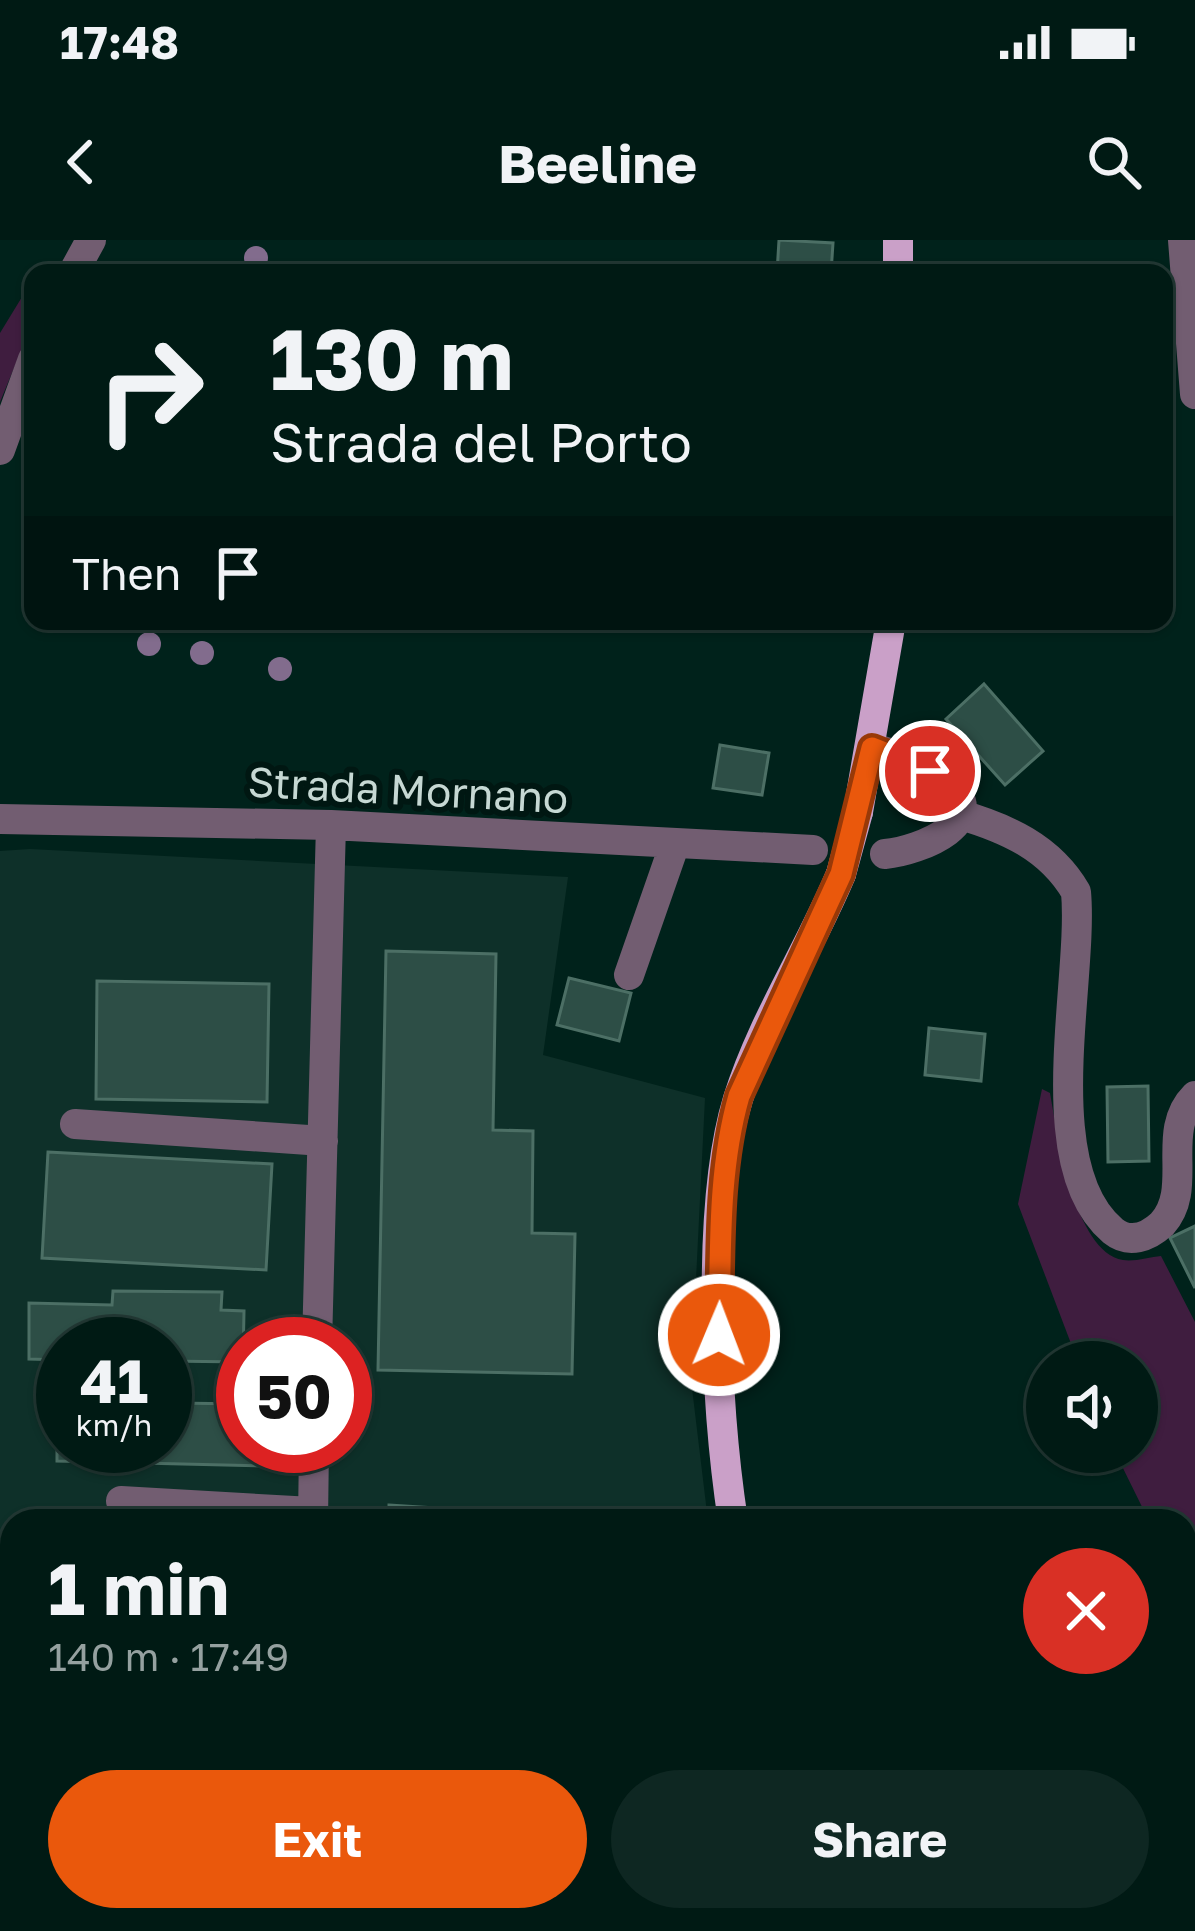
<!DOCTYPE html>
<html lang="en">
<head>
<meta charset="utf-8">
<style>
  :root { --surface:#001a14; --page:#0e2722; --text:#f1f3f6; --muted:#95a1a0; --line:#223834; --accent:#ea580c }
  body { margin:0; font-family:"Golos Text",sans-serif; background:var(--page); color:var(--text); height:100vh; display:flex; flex-direction:column; font-size:45px; white-space:nowrap }
  * { box-sizing:border-box; margin:0 }
  p { font-size:39px; color:var(--muted) }
  .icon { flex:none; width:66px; height:66px; fill:none; stroke:currentColor; stroke-width:2; stroke-linecap:round; stroke-linejoin:round }
  .map { position:relative; flex:1; overflow:hidden }
  .panel { position:absolute; left:0px; top:1269px; width:1197px; height:423px; display:flex; flex-direction:column; background:var(--surface); border-radius:36px 36px 0 0; box-shadow:0 3px 9px #0004,0 0 0 3px var(--line) }
  .panel>* { flex:none }
  .guide { position:absolute; left:24px; top:24px; width:1149px; height:366px; border-radius:24px; box-shadow:0 3px 9px #0004,0 0 0 3px var(--line); background:#001a14; color:var(--text); overflow:hidden }
  .buttons { position:absolute; left:1026px; top:1101px; display:grid; gap:24px }
  .buttons a { display:grid; place-items:center; width:132px; height:132px; border-radius:50%; background:var(--surface); box-shadow:0 3px 9px #0004,0 0 0 3px var(--line); font-size:60px }
  .speed { position:absolute; left:36px; top:1077px; display:flex; gap:24px; font-size:60px; font-weight:700; text-align:center }
  .speed>* { display:grid; place-content:center; width:156px; height:156px; border-radius:50%; background:var(--surface); box-shadow:0 3px 9px #0004,0 0 0 3px var(--line); line-height:1 }
  .speed small { font-size:30px; font-weight:400 }
  .speed .limit { border:18px solid #d22; background:#fff; color:#111 }
  .pin { position:absolute; display:grid; place-items:center; width:102px; height:102px; color:#fff; margin:-51px; border:6px solid #fff; border-radius:50%; box-shadow:0 3px 12px #0007 }
  .me { position:absolute; width:132px; margin:-66px; rotate:1deg; stroke-linejoin:round; filter:drop-shadow(0 0 9px #0008) }
  .turn { display:flex; align-items:center; gap:42px; height:252px; padding:0 48px; font-size:54px }
  .turn .icon { width:156px; height:156px; stroke-width:2.5 }
  .turn b { display:block; font-size:84px; line-height:102px }
  .then { display:flex; align-items:center; height:114px; padding:0 48px; background:#0003; gap:24px; font-size:45px }
  .round { display:grid; place-items:center; flex:none; width:126px; height:126px; border-radius:63px; background:var(--page) }
  .head { display:flex; align-items:center; justify-content:space-between; height:204px; padding:0 48px }
  h1 { font-size:72px; font-weight:700; line-height:90px }
  .button { display:flex; gap:24px; margin-top:auto; padding:24px 48px }
  .button a { flex:1; height:138px; border-radius:72px; background:var(--accent); color:#fff; font-size:48px; font-weight:700; line-height:138px; text-align:center }
  .button a+a { background:var(--page); color:var(--text) }
  .status { display:flex; justify-content:space-between; align-items:center; height:84px; padding:0 60px; background:var(--surface); direction:ltr }
  .status svg { height:33px; fill:currentColor }
  header { display:flex; justify-content:space-between; align-items:center; height:156px; padding:0 48px; background:var(--surface); font-size:54px; font-weight:700 }
  .map>svg:first-child { display:block }
  .built { fill:#0e3029; fill-rule:evenodd }
  .green { fill:#3f1d3f }
  .building { fill:#2d4e46; stroke:#4c6f65; stroke-width:3 }
  .lines { fill:none; stroke-linecap:round; stroke-linejoin:round }
  .minor { stroke:#725d71; stroke-width:30 }
  .major { stroke:#caa0c8; stroke-width:30 }
  .major-bridge { stroke:#caa0c8; stroke-width:30 }
  .tree { fill:#826c8d }
  .route-casing { stroke:#983908; stroke-width:30 }
  .route { stroke:#ea580c; stroke-width:21 }
  .labels { text-anchor:middle; dominant-baseline:central; stroke-width:12; stroke-linejoin:round; paint-order:stroke }
  .street-label { font-size:42px; fill:#c6d8d3; stroke:#001712 }
</style>
</head>
<body>
<div class="status"><b>17:48</b><svg viewBox="0 0 49 12"><path d="M0 12V9h3v3zM5 12V6h3v6zM10 12V3h3v9zM15 12V0h3v12zM26 1h20v11H26zM47 4h2v5h-2z"/></svg></div>
<header><svg class="icon" aria-label="back" viewBox="0 0 24 24"><path d="M15 5l-7 7 7 7"/></svg>Beeline<svg class="icon" aria-label="search" viewBox="0 0 24 24"><circle cx="10" cy="10" r="6"/><path d="M15 15l6 6"/></svg></header>
<div class="map">
<svg width="1195" height="1691" viewBox="0 0 1195 1691">
  <rect width="100%" height="100%" fill="#00221b"/>
  <path class="built" d="M 30,609 L 568,637 L 543,815 L 705,858 L 691,1140 L 708,1281 L 12,1281 L 12,1680 L 842,1680 L 848,1691 L 0,1691 L 0,611 ZM 63,1104 L 165,1104 L 165,1206 L 63,1206 ZM 243,1104 L 345,1104 L 345,1206 L 243,1206 Z"/>
  <path class="green" d="M 33,39 L 33,82 L 0,162 L 0,93 Z
    M 1042,849 L 1050,853 C 1057,892 1074,1012 1123,1020 C 1134,1022 1150,1017 1161,1016 L 1195,1082 L 1195,1298 L 1190,1301 L 1195,1311 L 1195,1372 L 1185,1352 L 1185,1281 L 1149,1281 L 1115,1212 L 1137,1212 L 1137,1122 L 1078,1122 L 1018,964 Z"/>
  <path class="building" d="M 779,0 L 833,3 L 831,33 L 777,33 Z
    M 984,444 L 1043,511 L 1005,545 L 946,479 Z
    M 720,505 L 769,513 L 762,555 L 713,548 Z
    M 386,711 L 496,714 L 493,890 L 533,891 L 532,993 L 575,994 L 572,1134 L 378,1130 Z
    M 569,738 L 631,753 L 619,801 L 557,785 Z
    M 97,741 L 269,744 L 267,862 L 96,859 Z
    M 929,788 L 985,794 L 981,841 L 925,835 Z
    M 1148,846 L 1149,921 L 1108,922 L 1107,847 Z
    M 48,912 L 272,924 L 266,1030 L 42,1018 Z
    M 1195,986 L 1195,1048 L 1170,998 Z
    M 113,1051 L 222,1052 L 221,1070 L 244,1071 L 243,1122 L 165,1121 L 165,1104 L 63,1104 L 63,1120 L 29,1119 L 29,1063 L 112,1065 Z
    M 175,1163 L 243,1164 L 243,1206 L 265,1206 L 264,1226 L 57,1221 L 57,1173 L 63,1173 L 63,1206 L 165,1206 L 165,1175 L 175,1175 Z
    M 389,1265 L 513,1273 L 512,1281 L 389,1281 Z
    M 609,1680 L 638,1680 L 642,1691 L 578,1691 Z"/>
  <g class="lines">
    <path class="minor" d="M 1183,0 L 1195,154
      M 73,33 L 91,0
      M 0,210 L 33,119
      M 872,508 C 897,515 924,523 944,540 C 997,581 919,611 885,614
      M 958,574 C 1006,588 1050,607 1076,652 C 1084,740 1035,926 1113,991 C 1129,1004 1148,997 1162,984 C 1195,948 1159,892 1195,856
      M 0,579 L 331,585 L 813,610
      M 629,735 L 674,606
      M 75,884 L 323,901
      M 317,1104 L 331,585
      M 121,1261 L 312,1272
      M 313,1281 L 314,1206
      M 446,1680 L 451,1691"/>
    <path class="major" d="M 898,0 L 898,33
      M 858,572 L 891,381
      M 733,1281 C 716,1169 705,966 738,859 C 762,781 810,709 841,634
      M 874,1680 L 880,1691"/>
    <path class="major-bridge" d="M 841,634 L 858,572"/>
  </g>
  <g class="tree">
    <circle cx="256" cy="18" r="12"/>
    <circle cx="149" cy="404" r="12"/>
    <circle cx="202" cy="413" r="12"/>
    <circle cx="280" cy="429" r="12"/>
  </g>
  <g class="lines">
    <defs>
      <path id="route" d="M 719,1095 C 721,1016 717,933 739,856 L 841,634 L 872,508 L 930,531"/>
    </defs>
    <use href="#route" class="route-casing"/>
    <use href="#route" class="route"/>
  </g>
  <g class="labels">
    <g class="street-label">
      <text transform="translate(408 549) rotate(3)">Strada Mornano</text>
    </g>
  </g>
</svg>
<div class="buttons">
<a><svg class="icon" aria-label="sound" viewBox="0 0 24 24"><path d="M4 9h4l5-4v14l-5-4H4zM17 9q2 3 0 6"/></svg></a>
</div>
<div class="speed"><div>41<small>km/h</small></div><div class="limit">50</div></div>
<div class="pin" style="left:930px;top:531px;background:#d93025"><svg class="icon" aria-label="arrive" viewBox="0 0 24 24"><path d="M6 21V4h12l-3 4 3 4H6"/></svg></div>
<svg class="me" style="left:719px;top:1095px" viewBox="-20 -20 40 40"><circle r="17" fill="#ea580c" stroke="#fff" stroke-width="3"/><path d="M0-11L8 9 0 5-8 9z" fill="#fff"/></svg>
<div class="guide">
<div class="turn"><svg class="icon" aria-label="right" viewBox="0 0 24 24"><path d="M7 20v-9h11M14 6l5 5-5 5"/></svg><div><b>130 m</b>Strada del Porto</div></div>
<div class="then">Then<svg class="icon" aria-label="arrive" viewBox="0 0 24 24"><path d="M6 21V4h12l-3 4 3 4H6"/></svg></div>
</div>
<section class="panel">
<div class="head"><div><h1>1 min</h1><p>140 m · 17:49</p></div><a class="round" style="background:#d93025;color:#fff"><svg class="icon" aria-label="close" viewBox="0 0 24 24"><path d="M6 6l12 12M18 6L6 18"/></svg></a></div>
<div class="button"><a>Exit</a><a>Share</a></div>
</section>
</div>
</body>
</html>
